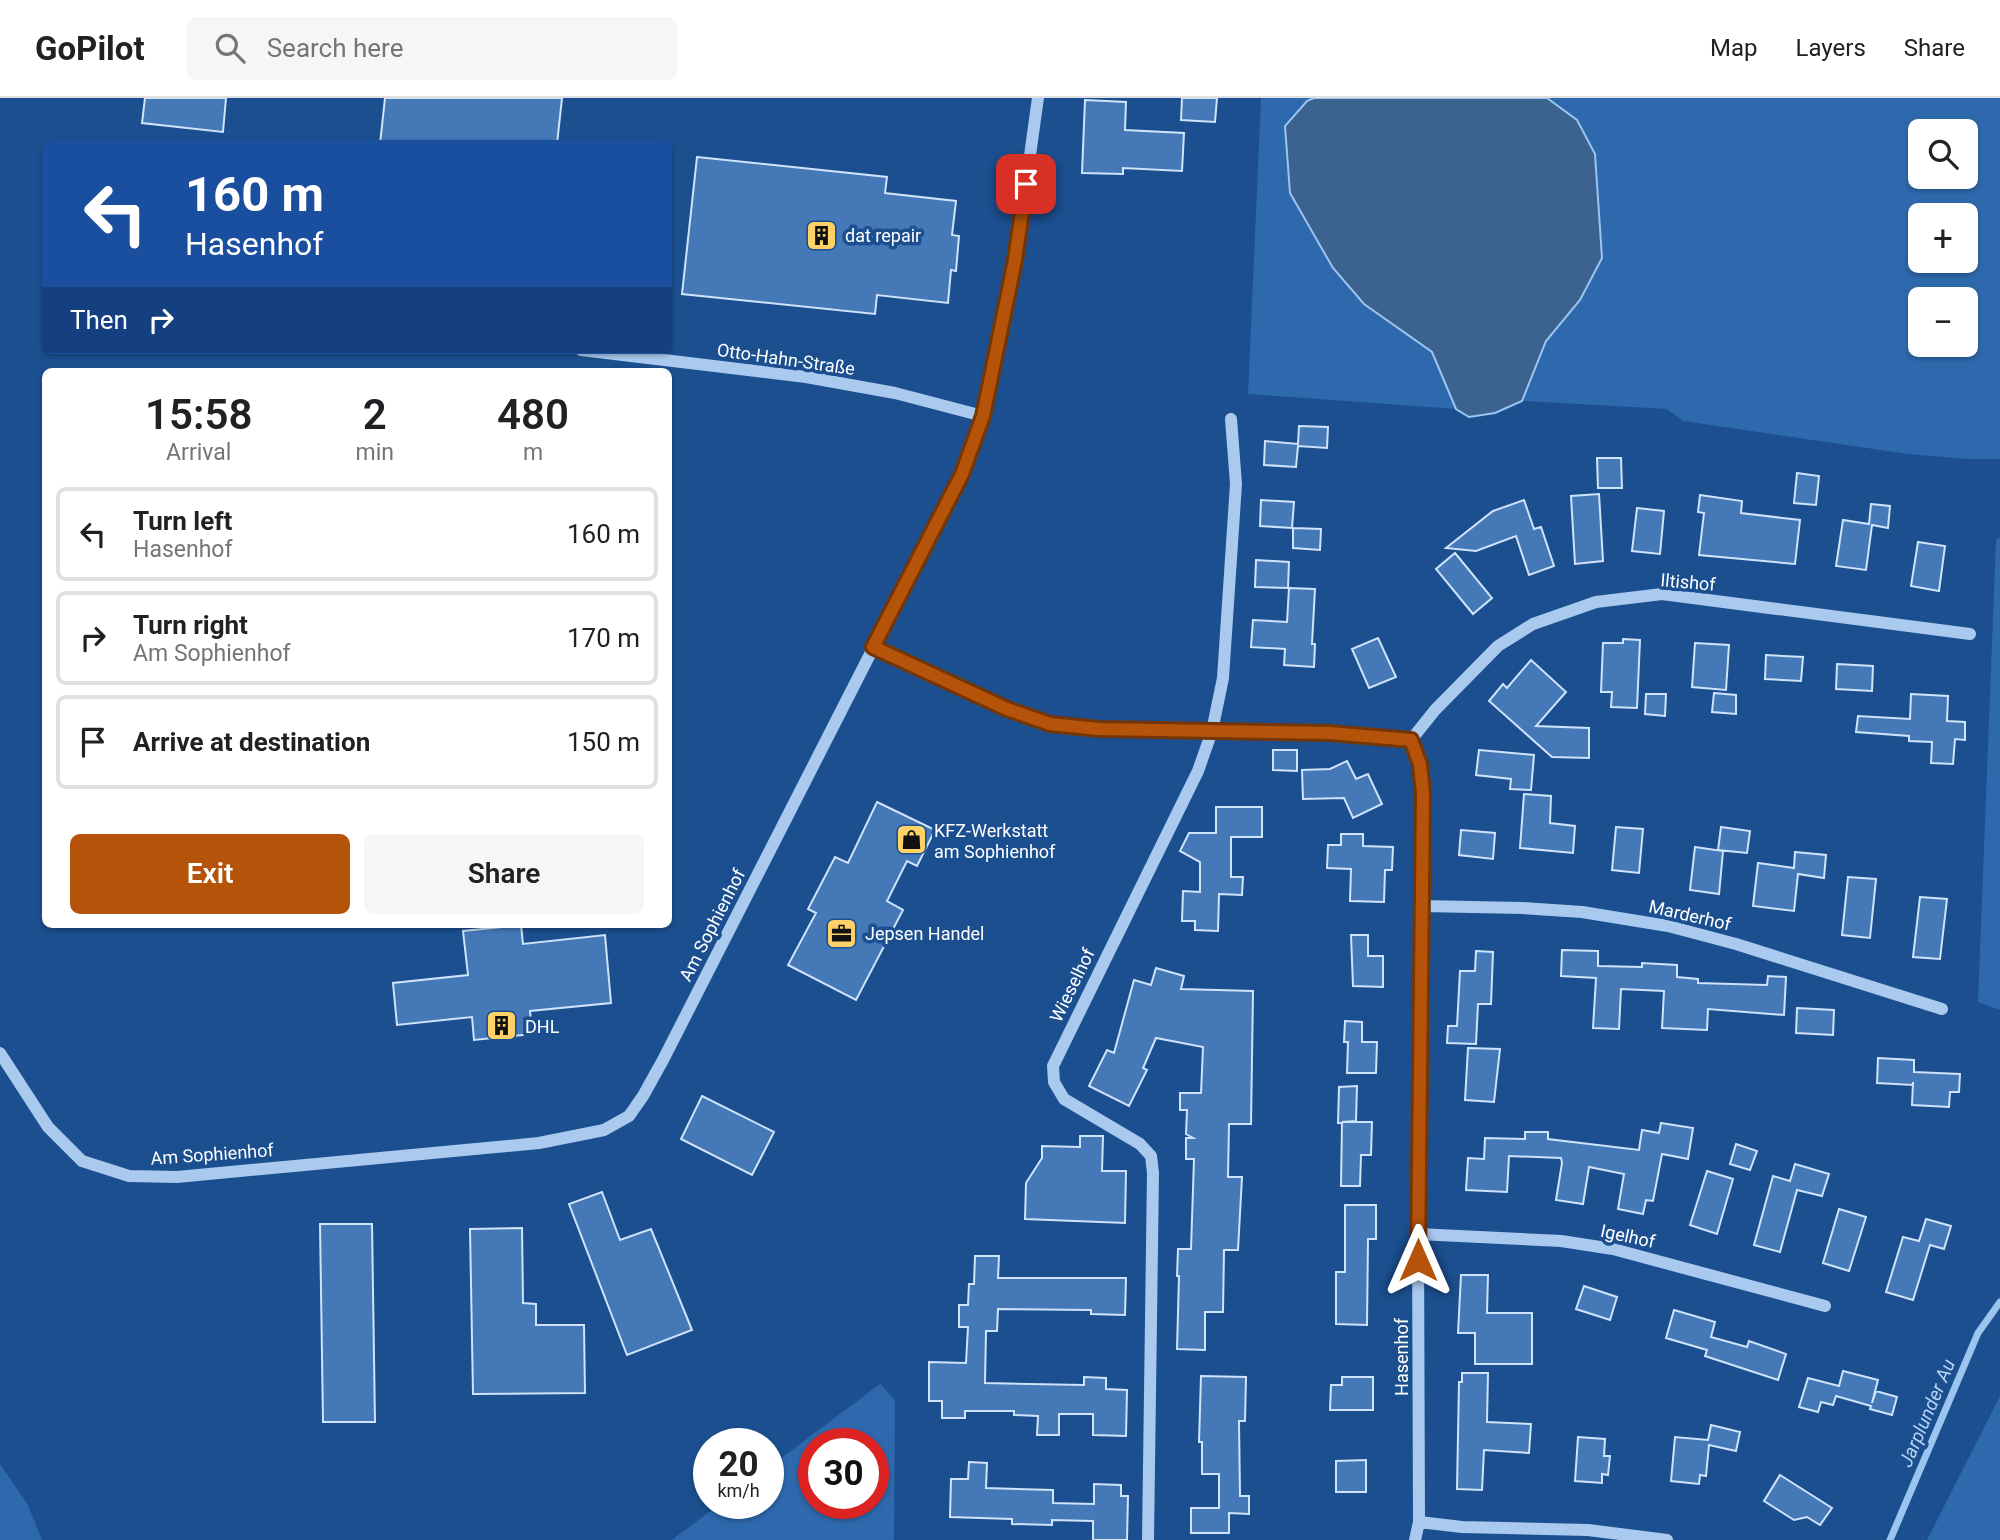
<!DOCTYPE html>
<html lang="en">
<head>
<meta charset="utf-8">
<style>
  :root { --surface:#fff; --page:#f6f6f6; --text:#202124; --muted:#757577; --line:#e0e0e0; --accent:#b45309 }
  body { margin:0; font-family:Roboto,sans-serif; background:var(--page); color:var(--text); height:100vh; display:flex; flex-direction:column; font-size:26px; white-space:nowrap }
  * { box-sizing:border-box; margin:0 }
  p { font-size:23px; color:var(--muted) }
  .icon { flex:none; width:38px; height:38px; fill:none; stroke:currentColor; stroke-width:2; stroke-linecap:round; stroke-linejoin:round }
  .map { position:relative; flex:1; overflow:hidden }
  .panel { position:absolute; left:42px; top:270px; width:630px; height:560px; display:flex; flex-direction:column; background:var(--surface); border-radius:10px; box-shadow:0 2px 5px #0004 }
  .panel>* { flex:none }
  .banner { position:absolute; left:42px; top:42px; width:630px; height:214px; border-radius:10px; box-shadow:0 2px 5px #0004; background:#1a4fa0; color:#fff; overflow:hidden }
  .fabs { position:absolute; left:1908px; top:21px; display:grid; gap:14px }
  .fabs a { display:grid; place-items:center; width:70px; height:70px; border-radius:10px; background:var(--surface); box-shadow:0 2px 5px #0004; font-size:35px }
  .speed { position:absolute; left:693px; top:1330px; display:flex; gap:14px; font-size:35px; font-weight:700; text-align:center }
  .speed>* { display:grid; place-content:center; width:91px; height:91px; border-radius:50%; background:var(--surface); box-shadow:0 2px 5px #0004; line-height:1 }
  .speed small { font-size:18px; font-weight:400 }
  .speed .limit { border:10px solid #d22; background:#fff; color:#111 }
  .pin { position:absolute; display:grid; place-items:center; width:60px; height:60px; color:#fff; margin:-30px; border-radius:14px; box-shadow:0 4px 10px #0006 }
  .me { position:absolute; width:77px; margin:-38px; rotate:0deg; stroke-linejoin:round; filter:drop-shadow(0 0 5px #0008) }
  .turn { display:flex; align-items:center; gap:24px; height:147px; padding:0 28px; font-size:32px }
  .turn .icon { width:91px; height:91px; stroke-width:2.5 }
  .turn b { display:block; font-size:49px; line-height:60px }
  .then { display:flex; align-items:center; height:66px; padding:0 28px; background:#0003; gap:14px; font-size:26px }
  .eta { display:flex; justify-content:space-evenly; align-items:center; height:119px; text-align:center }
  .eta b { font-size:42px; font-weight:600; line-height:49px }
  .button { display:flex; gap:14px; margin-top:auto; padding:14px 28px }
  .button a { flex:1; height:80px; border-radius:10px; background:var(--accent); color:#fff; font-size:28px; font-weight:600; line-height:80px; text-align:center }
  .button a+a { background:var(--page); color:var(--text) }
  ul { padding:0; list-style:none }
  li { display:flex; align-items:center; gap:21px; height:94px; margin:0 14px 10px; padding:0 14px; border:4px solid var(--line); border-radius:10px }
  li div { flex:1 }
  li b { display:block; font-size:26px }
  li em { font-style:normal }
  header { display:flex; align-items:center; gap:42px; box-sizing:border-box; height:98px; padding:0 35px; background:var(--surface); border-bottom:2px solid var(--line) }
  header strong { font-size:33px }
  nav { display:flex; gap:38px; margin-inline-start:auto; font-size:24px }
  .search { width:490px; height:63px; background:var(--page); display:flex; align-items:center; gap:18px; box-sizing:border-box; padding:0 24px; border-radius:10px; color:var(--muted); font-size:26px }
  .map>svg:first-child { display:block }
  .green { fill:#2e69ad; fill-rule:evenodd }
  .water { fill:#3c6290; stroke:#9cc4f0; stroke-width:2 }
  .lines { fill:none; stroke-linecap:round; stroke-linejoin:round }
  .stream { stroke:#9cc4f0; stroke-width:7 }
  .building { fill:#4478b7; stroke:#cfe3fa; stroke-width:2 }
  .minor { stroke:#a9c9ee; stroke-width:12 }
  .route-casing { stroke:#753606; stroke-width:18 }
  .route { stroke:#b45309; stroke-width:12 }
  .labels { text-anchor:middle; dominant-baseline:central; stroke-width:7; stroke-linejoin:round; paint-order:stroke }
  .poi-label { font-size:18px; fill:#fff; stroke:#1b4f8f; text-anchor:start }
  .street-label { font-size:18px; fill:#fff; stroke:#1b4f8f }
  .water-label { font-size:19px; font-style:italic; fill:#b5d3f5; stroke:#1b4f8f }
</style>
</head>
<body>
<header>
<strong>GoPilot</strong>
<div class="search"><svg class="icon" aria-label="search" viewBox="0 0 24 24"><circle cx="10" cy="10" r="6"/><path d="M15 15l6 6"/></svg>Search here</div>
<nav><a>Map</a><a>Layers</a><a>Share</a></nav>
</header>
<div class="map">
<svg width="2000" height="1442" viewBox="0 0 2000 1442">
  <rect width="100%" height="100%" fill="#1b4f8f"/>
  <path class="green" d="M 1261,0 L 1314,0 L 1307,3 L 1364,206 L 1432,254 L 1456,311 L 1248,296 Z
    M 1547,0 L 2000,0 L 2000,361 L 1967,361 L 1908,356 L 1683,323 L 1667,311 L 1522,303 L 1546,243 L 1580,202 L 1577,23 ZM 1920,33 L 1965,33 L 1965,79 L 1920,79 ZM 1920,117 L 1965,117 L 1965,163 L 1920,163 ZM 1920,201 L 1965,201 L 1965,247 L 1920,247 Z
    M 2000,439 L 2000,912 L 1978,904 L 1996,442 Z
    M 880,1286 L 895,1302 L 894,1442 L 672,1442 L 721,1405 L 768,1405 L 768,1370 ZM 814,1346 L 873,1346 L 873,1405 L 814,1405 Z
    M 2000,1298 L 2000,1442 L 1927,1442 Z
    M 0,1366 L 28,1407 L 42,1442 L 0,1442 Z"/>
  <path class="water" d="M 1314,0 L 1547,0 L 1577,22 L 1595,56 L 1602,160 L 1580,202 L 1546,243 L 1522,303 L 1495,315 L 1469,319 L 1456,311 L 1432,254 L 1364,206 L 1333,170 L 1290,95 L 1285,28 L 1307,3 Z"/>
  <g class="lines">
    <path class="stream" d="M 1890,1442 L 1978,1235 L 2000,1204"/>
  </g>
  <path class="building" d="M 145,0 L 226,0 L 223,34 L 142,25 Z
    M 385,0 L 562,0 L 557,46 L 380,46 Z
    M 1182,0 L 1217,0 L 1215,24 L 1181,22 Z
    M 1085,2 L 1126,4 L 1125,32 L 1184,35 L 1182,73 L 1123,70 L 1123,76 L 1082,75 Z
    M 697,59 L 887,79 L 885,95 L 956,103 L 952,137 L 959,138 L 956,173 L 951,172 L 948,205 L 877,197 L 875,216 L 682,196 Z
    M 1299,328 L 1328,329 L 1327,350 L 1298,348 L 1296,369 L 1264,367 L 1265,343 L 1298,346 Z
    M 1597,360 L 1621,360 L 1622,390 L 1598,390 Z
    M 1797,375 L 1819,378 L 1816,407 L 1794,405 Z
    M 1599,396 L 1603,463 L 1575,466 L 1571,398 Z
    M 1700,397 L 1742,403 L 1741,415 L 1800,422 L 1795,466 L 1699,457 L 1704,415 L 1698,414 Z
    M 1261,402 L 1294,404 L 1292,430 L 1260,428 Z
    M 1524,402 L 1534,431 L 1541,429 L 1554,468 L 1529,477 L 1516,438 L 1476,453 L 1446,450 L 1493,413 Z
    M 1871,406 L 1890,408 L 1888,430 L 1872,427 L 1866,472 L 1836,468 L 1843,422 L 1869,426 Z
    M 1637,410 L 1664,413 L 1660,456 L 1632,453 Z
    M 1293,430 L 1321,431 L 1320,452 L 1293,450 Z
    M 1918,444 L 1945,448 L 1939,493 L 1911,488 Z
    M 1455,455 L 1492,500 L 1473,516 L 1436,471 Z
    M 1256,462 L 1289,464 L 1288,490 L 1255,489 Z
    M 1289,490 L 1315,491 L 1312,546 L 1315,546 L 1314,569 L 1284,567 L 1285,551 L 1251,549 L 1253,522 L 1287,524 Z
    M 1378,540 L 1396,579 L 1369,590 L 1352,551 Z
    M 1623,541 L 1640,542 L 1637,610 L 1611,609 L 1612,594 L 1601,594 L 1603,545 L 1623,545 Z
    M 1695,545 L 1729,547 L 1726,592 L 1692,589 Z
    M 1766,557 L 1803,559 L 1801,583 L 1765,581 Z
    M 1531,562 L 1566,594 L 1536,628 L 1589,630 L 1589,660 L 1552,659 L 1489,603 L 1503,586 L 1507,590 Z
    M 1837,566 L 1873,568 L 1872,593 L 1836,591 Z
    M 1714,595 L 1736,597 L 1736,616 L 1712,614 Z
    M 1646,596 L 1666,596 L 1665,618 L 1645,616 Z
    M 1911,596 L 1948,598 L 1947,623 L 1965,624 L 1965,642 L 1955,641 L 1953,666 L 1931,665 L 1932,644 L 1909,643 L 1909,638 L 1856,634 L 1858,618 L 1910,621 Z
    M 1273,652 L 1297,652 L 1297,673 L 1273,672 Z
    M 1479,652 L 1534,657 L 1531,692 L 1510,691 L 1511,681 L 1476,677 Z
    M 1347,663 L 1356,681 L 1368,676 L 1382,706 L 1353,720 L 1344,700 L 1303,701 L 1302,672 L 1330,671 Z
    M 1524,696 L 1551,698 L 1550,725 L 1575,728 L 1573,755 L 1520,750 Z
    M 877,704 L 935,732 L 917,768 L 907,763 L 887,803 L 903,812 L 856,902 L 788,867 L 816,815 L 808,811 L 835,759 L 848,765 Z
    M 1216,709 L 1262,709 L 1262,739 L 1231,739 L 1231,779 L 1243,779 L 1242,797 L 1219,796 L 1218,833 L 1195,832 L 1195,823 L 1182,823 L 1183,793 L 1200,794 L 1200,764 L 1180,753 L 1189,735 L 1216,735 Z
    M 1616,729 L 1643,731 L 1639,775 L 1612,772 Z
    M 1721,729 L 1750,733 L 1747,755 L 1718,752 Z
    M 1461,732 L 1495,735 L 1493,761 L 1459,757 Z
    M 1341,736 L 1363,736 L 1363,748 L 1393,749 L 1392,772 L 1385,772 L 1384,804 L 1350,803 L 1351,771 L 1327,770 L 1328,747 L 1341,747 Z
    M 1695,749 L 1723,753 L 1719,796 L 1690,792 Z
    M 1795,754 L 1826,757 L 1824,780 L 1798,776 L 1794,813 L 1753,808 L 1758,765 L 1794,770 Z
    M 1848,779 L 1876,781 L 1870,840 L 1842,837 Z
    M 1920,799 L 1947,801 L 1940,861 L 1913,859 Z
    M 521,827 L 523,846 L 605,837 L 611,905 L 530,913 L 532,936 L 474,942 L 472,919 L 397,927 L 393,885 L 468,877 L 463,833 Z
    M 1351,837 L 1368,837 L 1368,858 L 1383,858 L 1383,889 L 1353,888 Z
    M 1562,852 L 1598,853 L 1598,868 L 1642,869 L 1642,865 L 1677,867 L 1677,879 L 1698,881 L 1698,885 L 1767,887 L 1768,878 L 1786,879 L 1784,917 L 1708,911 L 1707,932 L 1662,930 L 1664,893 L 1621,891 L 1619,931 L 1593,930 L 1596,880 L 1561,878 Z
    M 1476,853 L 1493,854 L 1491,906 L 1478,906 L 1476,946 L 1447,945 L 1448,928 L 1457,928 L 1460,873 L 1475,873 Z
    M 1156,870 L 1184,878 L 1181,891 L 1253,893 L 1251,1026 L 1229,1026 L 1228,1079 L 1242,1079 L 1238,1152 L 1224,1152 L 1223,1214 L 1205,1214 L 1205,1252 L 1177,1251 L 1179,1178 L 1177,1178 L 1178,1151 L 1191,1151 L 1194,1061 L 1186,1061 L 1186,1040 L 1193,1040 L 1186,1036 L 1187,1012 L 1180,1012 L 1180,995 L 1201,995 L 1203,949 L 1156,940 L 1143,970 L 1147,972 L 1129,1008 L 1089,988 L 1107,952 L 1114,955 L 1134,882 L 1151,887 Z
    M 1797,910 L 1834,912 L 1833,937 L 1796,935 Z
    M 1345,923 L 1362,924 L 1362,944 L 1377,944 L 1376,975 L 1347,975 L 1348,944 L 1344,944 Z
    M 1468,950 L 1500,951 L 1494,1004 L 1465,1002 Z
    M 1878,960 L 1914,962 L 1914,974 L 1960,976 L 1959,994 L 1950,994 L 1949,1009 L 1912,1007 L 1913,984 L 1913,987 L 1877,985 Z
    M 1357,988 L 1356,1023 L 1342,1024 L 1372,1024 L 1371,1057 L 1361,1057 L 1360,1088 L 1341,1088 L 1342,1025 L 1338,1025 L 1339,989 Z
    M 702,998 L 774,1034 L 752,1077 L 681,1041 Z
    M 1661,1025 L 1693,1030 L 1688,1061 L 1662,1056 L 1653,1103 L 1646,1102 L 1643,1116 L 1618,1111 L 1624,1076 L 1589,1069 L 1583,1106 L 1556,1102 L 1562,1065 L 1561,1060 L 1509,1058 L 1507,1094 L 1466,1092 L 1468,1060 L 1484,1061 L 1485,1040 L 1525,1041 L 1525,1034 L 1548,1034 L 1548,1041 L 1639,1052 L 1642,1032 L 1659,1035 Z
    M 1080,1038 L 1103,1038 L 1102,1073 L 1126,1073 L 1125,1125 L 1025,1121 L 1026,1085 L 1042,1060 L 1042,1048 L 1080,1049 Z
    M 1736,1046 L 1757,1053 L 1750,1072 L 1730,1066 Z
    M 1795,1066 L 1829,1076 L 1822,1098 L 1797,1092 L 1780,1154 L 1754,1147 L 1773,1078 L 1790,1083 Z
    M 1707,1073 L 1733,1081 L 1717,1136 L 1690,1127 Z
    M 602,1094 L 620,1142 L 651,1131 L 692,1232 L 627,1257 L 569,1106 Z
    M 1345,1107 L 1376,1107 L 1376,1141 L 1368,1141 L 1367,1227 L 1336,1226 L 1336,1174 L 1345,1174 Z
    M 1839,1111 L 1866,1119 L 1849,1173 L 1823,1165 Z
    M 1926,1121 L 1951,1128 L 1944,1151 L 1930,1147 L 1913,1202 L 1886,1194 L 1903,1139 L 1919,1143 Z
    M 320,1126 L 372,1126 L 375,1324 L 323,1324 Z
    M 522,1130 L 523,1205 L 536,1206 L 536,1227 L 584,1227 L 585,1295 L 473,1296 L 470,1131 Z
    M 975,1158 L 999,1158 L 998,1180 L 1126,1180 L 1125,1217 L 1091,1216 L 1091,1212 L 998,1211 L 997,1233 L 986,1233 L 985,1285 L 1084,1287 L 1084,1279 L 1106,1280 L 1106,1291 L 1127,1292 L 1126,1338 L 1093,1337 L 1093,1316 L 1059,1316 L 1059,1337 L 1037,1337 L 1038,1318 L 1014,1317 L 1014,1313 L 965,1313 L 965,1320 L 942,1320 L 942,1303 L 929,1303 L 929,1264 L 966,1265 L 968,1229 L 959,1229 L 959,1207 L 968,1207 L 969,1186 L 974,1186 Z
    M 1461,1177 L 1488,1177 L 1487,1215 L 1532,1215 L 1532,1266 L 1475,1266 L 1475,1235 L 1458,1235 Z
    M 1584,1188 L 1617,1199 L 1610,1222 L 1576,1211 Z
    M 1674,1212 L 1715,1224 L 1711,1239 L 1747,1249 L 1749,1243 L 1786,1256 L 1778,1282 L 1705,1258 L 1707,1252 L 1666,1240 Z
    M 1843,1273 L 1878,1282 L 1872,1305 L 1876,1293 L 1897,1299 L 1892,1317 L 1870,1311 L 1871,1308 L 1836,1298 L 1833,1307 L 1821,1304 L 1818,1314 L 1799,1309 L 1808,1280 L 1839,1288 Z
    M 1462,1275 L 1488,1275 L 1487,1324 L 1531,1326 L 1529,1355 L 1484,1352 L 1482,1392 L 1457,1391 L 1459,1284 L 1462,1284 Z
    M 1201,1278 L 1246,1279 L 1245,1323 L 1239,1323 L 1240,1398 L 1249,1398 L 1249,1416 L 1229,1415 L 1229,1435 L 1191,1435 L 1191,1410 L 1219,1410 L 1219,1376 L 1202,1376 L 1202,1344 L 1199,1344 Z
    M 1342,1279 L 1373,1279 L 1373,1312 L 1330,1312 L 1331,1287 L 1342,1287 Z
    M 1711,1327 L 1740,1334 L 1736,1353 L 1709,1347 L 1706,1378 L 1700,1377 L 1699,1386 L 1671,1383 L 1675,1339 L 1708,1342 Z
    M 1578,1339 L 1605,1341 L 1604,1358 L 1610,1358 L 1608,1377 L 1602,1376 L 1602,1385 L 1575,1383 Z
    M 1366,1362 L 1366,1394 L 1336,1394 L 1336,1363 Z
    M 969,1364 L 987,1365 L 986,1390 L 1053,1392 L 1053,1405 L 1094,1406 L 1094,1386 L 1121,1387 L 1121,1398 L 1128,1398 L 1127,1442 L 1093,1442 L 1093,1423 L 1052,1422 L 1052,1427 L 1012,1426 L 1012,1421 L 950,1419 L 951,1381 L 968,1381 Z
    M 1780,1377 L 1832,1410 L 1820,1427 L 1807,1419 L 1794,1422 L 1764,1403 Z"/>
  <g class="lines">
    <path class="minor" d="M 581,252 L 806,279 L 895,295 L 983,318
      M 873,549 L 1007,611 L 1050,626 L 1099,631 L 1330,635 L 1411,642 L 1420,666 L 1423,696 L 1418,1136 L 1419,1424 L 1415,1442
      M 1411,642 L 1435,612 L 1498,548 L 1533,526 L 1596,504 L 1662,496 L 1970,536
      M 1422,808 L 1522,810 L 1582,814 L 1668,828 L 1736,846 L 1942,911
      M 0,955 L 48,1029 L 82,1063 L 129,1078 L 177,1079 L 539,1045 L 604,1032 L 629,1018 L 643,998 L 663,962 L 962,376 C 969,356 979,336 984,316 C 1011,213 1023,105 1038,0
      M 1418,1136 L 1561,1143 L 1613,1151 L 1825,1208
      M 1419,1424 L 1462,1429 L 1588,1432 L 1667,1442
      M 1148,1442 L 1153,1075 L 1151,1058 L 1140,1046 L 1064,1001 L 1054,984 L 1053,968 L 1198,673 L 1212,633 L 1223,580 L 1236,386 L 1231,321"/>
  </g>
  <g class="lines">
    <defs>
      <path id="route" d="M 1026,86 L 1015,162 L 983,318 L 962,376 L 873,549 L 1007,611 L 1050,626 L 1099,631 L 1330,635 L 1411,642 L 1420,666 L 1423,696 L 1418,1162"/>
    </defs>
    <use href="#route" class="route-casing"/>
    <use href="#route" class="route"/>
  </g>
  <defs>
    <symbol id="building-square" viewBox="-11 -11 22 22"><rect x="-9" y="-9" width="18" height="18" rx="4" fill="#ffd166" stroke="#1b4f8f"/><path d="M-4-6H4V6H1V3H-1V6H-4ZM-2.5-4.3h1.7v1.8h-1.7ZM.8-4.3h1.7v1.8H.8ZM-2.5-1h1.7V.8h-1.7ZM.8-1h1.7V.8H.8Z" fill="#111"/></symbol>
    <symbol id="shop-square" viewBox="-11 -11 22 22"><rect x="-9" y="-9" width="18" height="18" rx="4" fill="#ffd166" stroke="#1b4f8f"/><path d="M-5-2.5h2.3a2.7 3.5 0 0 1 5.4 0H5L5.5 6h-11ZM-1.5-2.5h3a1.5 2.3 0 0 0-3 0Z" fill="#111"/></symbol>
    <symbol id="office-square" viewBox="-11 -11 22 22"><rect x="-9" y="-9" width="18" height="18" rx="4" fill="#ffd166" stroke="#1b4f8f"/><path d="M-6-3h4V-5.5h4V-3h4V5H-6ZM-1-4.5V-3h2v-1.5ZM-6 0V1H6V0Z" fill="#111"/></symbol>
  </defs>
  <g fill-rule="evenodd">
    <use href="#building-square" x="804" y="120" width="35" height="35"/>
    <use href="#shop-square" x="894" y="724" width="35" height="35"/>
    <use href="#office-square" x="824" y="818" width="35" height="35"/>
    <use href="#building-square" x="484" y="910" width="35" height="35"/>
  </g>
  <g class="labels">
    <g class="poi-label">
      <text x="845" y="137">dat repair</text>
      <text x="934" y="732">KFZ-Werkstatt<tspan x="934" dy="21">am Sophienhof</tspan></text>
      <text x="865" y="835">Jepsen Handel</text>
      <text x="525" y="928">DHL</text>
    </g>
    <g class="street-label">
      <text transform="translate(786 261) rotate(8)">Otto-Hahn-Straße</text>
      <text transform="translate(1688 484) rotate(5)">Iltishof</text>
      <text transform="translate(1690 817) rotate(13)">Marderhof</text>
      <text transform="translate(712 827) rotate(-63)">Am Sophienhof</text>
      <text transform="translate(1072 887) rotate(-64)">Wieselhof</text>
      <text transform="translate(212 1056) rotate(-4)">Am Sophienhof</text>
      <text transform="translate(1628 1138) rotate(12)">Igelhof</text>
      <text transform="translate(1401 1259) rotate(-90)">Hasenhof</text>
    </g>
    <g class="water-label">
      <text transform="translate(1927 1315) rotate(-67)">Jarplunder Au</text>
    </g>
  </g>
</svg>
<div class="fabs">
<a><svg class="icon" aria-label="search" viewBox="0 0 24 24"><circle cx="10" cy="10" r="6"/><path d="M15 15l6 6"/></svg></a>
<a>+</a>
<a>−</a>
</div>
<div class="speed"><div>20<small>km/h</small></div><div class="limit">30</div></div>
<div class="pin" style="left:1026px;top:86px;background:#d93025"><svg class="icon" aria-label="arrive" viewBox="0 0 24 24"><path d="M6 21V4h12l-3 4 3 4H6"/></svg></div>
<svg class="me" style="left:1418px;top:1162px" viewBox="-20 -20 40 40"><path d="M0-17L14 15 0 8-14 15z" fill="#b45309" stroke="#fff" stroke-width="4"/></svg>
<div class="banner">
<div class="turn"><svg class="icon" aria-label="left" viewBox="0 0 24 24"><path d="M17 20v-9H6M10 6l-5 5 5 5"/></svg><div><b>160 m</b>Hasenhof</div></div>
<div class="then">Then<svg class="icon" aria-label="right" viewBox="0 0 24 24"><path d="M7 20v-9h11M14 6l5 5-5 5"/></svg></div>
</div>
<section class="panel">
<div class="eta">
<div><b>15:58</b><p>Arrival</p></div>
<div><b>2</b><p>min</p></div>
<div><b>480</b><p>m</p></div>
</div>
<ul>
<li><svg class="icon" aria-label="left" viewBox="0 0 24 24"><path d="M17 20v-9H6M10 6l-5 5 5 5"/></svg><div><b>Turn left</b><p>Hasenhof</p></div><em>160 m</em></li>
<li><svg class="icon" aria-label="right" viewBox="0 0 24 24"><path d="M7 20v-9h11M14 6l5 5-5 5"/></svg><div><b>Turn right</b><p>Am Sophienhof</p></div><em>170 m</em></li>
<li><svg class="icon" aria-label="arrive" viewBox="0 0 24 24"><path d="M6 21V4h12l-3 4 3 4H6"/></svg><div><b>Arrive at destination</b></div><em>150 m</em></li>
</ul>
<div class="button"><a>Exit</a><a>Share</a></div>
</section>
</div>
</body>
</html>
